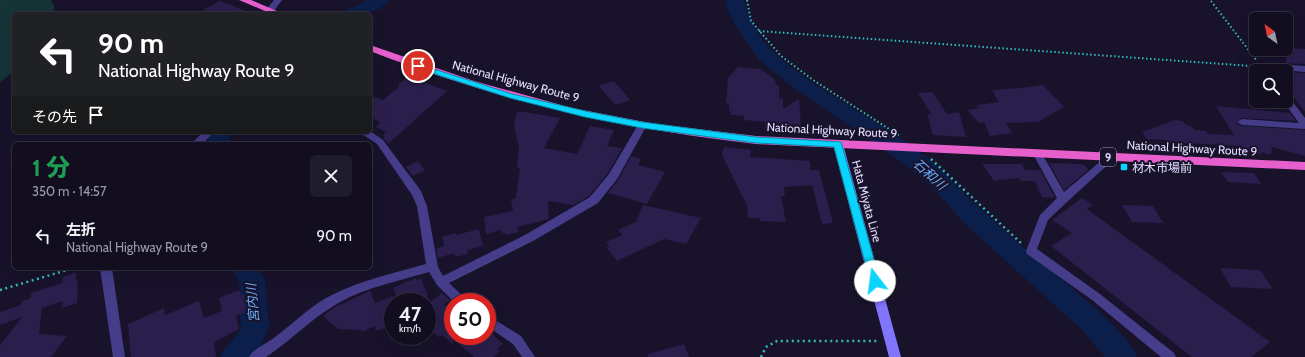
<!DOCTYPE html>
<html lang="ja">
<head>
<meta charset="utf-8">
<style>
  :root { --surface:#120e20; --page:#1f1c2d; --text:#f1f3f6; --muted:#9c9ca5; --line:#312e3e }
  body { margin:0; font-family:Cabin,"Noto Sans JP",sans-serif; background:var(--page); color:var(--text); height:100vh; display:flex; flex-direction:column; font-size:15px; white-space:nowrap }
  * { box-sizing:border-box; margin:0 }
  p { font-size:13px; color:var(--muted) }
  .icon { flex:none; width:22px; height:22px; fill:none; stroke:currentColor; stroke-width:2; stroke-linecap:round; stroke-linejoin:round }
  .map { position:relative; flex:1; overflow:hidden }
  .panel { position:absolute; left:12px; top:142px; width:360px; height:128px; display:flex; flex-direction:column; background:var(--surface); border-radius:6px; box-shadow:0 4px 16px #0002,0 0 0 1px var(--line) }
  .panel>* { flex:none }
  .top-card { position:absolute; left:12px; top:12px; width:360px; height:122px; border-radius:6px; box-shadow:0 4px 16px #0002,0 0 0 1px var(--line); background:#202124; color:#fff; overflow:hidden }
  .needle { width:26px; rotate:327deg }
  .fabs { position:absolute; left:1249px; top:12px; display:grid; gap:8px }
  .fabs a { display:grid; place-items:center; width:44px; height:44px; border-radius:6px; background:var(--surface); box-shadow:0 4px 16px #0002,0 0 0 1px var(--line); font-size:20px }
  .speed { position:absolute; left:384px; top:293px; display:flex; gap:8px; font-size:20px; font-weight:700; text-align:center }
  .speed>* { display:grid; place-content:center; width:52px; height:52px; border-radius:50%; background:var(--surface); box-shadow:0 4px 16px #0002,0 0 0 1px var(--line); line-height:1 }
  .speed small { font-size:10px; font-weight:400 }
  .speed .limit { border:6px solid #d22; background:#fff; color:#111 }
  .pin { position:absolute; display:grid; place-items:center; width:34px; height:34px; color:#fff; margin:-17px; border:2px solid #fff; border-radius:50%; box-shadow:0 1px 4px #0007 }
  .me { position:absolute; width:44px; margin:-22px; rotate:345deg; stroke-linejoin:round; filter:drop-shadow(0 0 3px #0008) }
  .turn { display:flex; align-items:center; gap:14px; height:84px; padding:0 20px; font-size:18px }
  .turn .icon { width:52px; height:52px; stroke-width:2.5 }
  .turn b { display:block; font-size:28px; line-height:34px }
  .then { display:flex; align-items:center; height:38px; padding:0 20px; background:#0003; gap:8px; font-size:15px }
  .round { display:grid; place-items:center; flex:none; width:42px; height:42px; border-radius:6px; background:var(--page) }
  .head { display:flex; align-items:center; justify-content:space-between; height:68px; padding:0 20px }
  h1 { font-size:24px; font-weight:800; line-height:30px; color:#1e9e55 }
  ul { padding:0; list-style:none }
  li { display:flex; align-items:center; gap:12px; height:52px; padding:0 20px }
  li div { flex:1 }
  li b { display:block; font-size:15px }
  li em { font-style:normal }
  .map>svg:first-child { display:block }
  .green { fill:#153435 }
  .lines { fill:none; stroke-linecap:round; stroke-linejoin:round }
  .river { fill:#0c1f4a; fill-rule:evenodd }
  .building { fill:#2a1e4c }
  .path-far1 { stroke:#33bcbc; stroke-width:2; stroke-dasharray:1.5 2.5; stroke-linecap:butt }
  .path { stroke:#33bcbc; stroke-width:2.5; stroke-dasharray:2 3.5; stroke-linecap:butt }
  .minor { fill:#453d89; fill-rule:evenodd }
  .secondary { fill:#8175fd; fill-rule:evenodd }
  .trunk { fill:#e65fcd; fill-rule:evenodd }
  .route { fill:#0bd4fc; stroke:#078aa4 }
  .poi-dot { fill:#0bd4fc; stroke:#18122b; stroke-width:1.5 }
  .labels { text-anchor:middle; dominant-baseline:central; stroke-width:4; stroke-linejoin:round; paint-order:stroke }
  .shield { fill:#18122b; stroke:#a59fbf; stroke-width:1 }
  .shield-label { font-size:11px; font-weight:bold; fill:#e2dcff }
  .street-label { font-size:12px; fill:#e2dcff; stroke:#18122b }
  .poi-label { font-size:12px; fill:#e2dcff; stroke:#18122b; text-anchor:start }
  .water-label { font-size:13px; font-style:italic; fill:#6cb1fd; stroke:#18122b }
</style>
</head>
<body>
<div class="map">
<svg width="1305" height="357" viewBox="0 0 1305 357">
  <rect width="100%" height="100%" fill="#18122b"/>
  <path class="green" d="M 0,0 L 51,0 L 54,6 L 55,14 L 14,14 L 14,72 L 0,82 Z"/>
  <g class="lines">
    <path class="river" d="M 367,0 L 389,0 C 379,14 359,14 344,14 L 347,10 Z
      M 726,0 L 744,0 C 746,15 762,42 773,52 C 818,93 877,118 925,156 C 946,172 962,193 982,210 C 1011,238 1043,263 1073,289 C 1094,307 1126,332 1137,357 L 1105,357 L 1082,330 L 963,222 L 931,186 L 909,167 L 790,85 L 758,59 L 736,26 L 727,9 Z
      M 207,132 L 229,132 L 231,144 L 209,144 Z
      M 231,268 L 258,268 L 265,280 L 269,328 L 259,350 L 252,357 L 220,357 C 226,345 236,339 241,328 L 239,282 Z"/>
  </g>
  <path class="building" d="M 220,1 L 251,13 L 251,14 L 196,14 Z
    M 1286,48 L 1305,49 L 1305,64 L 1286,63 Z
    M 738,67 L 761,69 L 775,80 L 776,85 L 779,85 L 779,99 L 783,99 L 783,109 L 799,99 L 801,125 L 792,124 L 793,130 L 765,128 L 765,122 L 744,120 L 744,116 L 731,115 L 731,111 L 729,111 L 729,103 L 726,103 L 728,78 Z
    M 1286,72 L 1305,73 L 1305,112 L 1286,87 Z
    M 409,76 L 447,91 L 388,144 L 383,138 L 385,136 L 383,135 L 386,132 L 376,127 L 380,122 L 370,117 L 372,96 L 383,100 L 400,86 L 397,85 Z
    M 614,81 L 630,100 L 615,105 L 599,86 Z
    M 1043,85 L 1064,107 L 1038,122 L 1006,123 L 1013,133 L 990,136 L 984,122 L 979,123 L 967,110 L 979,108 L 977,105 L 999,102 L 992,90 L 1021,88 Z
    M 932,92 L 947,114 L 959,112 L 966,137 L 933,135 L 927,114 L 932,115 L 918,93 Z
    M 1216,106 L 1290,113 L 1296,121 L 1242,118 L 1236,123 L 1242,126 L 1305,130 L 1305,156 L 1272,147 L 1271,155 L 1261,152 L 1261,155 L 1242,149 L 1242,146 L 1168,142 L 1166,140 L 1147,139 L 1142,132 L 1175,120 L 1183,121 L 1186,125 L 1191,126 L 1195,130 L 1206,131 L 1208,134 L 1234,135 Z
    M 519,111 L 560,118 L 544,148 L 577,154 L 590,126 L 614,130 L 607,146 L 622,148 L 608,173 L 589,196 L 573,205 L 548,201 L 549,219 L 517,227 L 518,232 L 506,235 L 505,233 L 502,233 L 501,230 L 486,234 L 484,217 L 513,211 L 511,200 L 516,198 L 520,168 L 517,167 L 519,148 L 514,126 L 516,115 Z
    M 724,147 L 751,150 L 750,157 L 810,161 L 810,170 L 819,170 L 833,223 L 822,224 L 812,185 L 784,187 L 785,196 L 781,196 L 786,222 L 760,221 L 760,218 L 748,218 L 747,206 L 722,155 Z
    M 631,156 L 641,159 L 638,165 L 665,172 L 647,204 L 608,193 L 618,180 Z
    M 418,161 L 425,170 L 413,176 L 406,167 Z
    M 1049,163 L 1080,164 L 1086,166 L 1088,170 L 1064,190 Z
    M 982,164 L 1022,164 L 1025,170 L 1040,170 L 1055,198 L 1042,197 L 1035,181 L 1021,181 L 1019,178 L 994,181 Z
    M 1221,172 L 1254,173 L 1261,184 L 1228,182 Z
    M 1082,198 L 1093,205 L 1087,209 L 1270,342 L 1252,357 L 1192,357 L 1051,246 L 1072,233 L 1052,220 Z
    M 643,205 L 701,218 L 686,244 L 664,239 L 617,261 L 607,248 L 609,247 L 606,242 L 622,235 L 618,230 L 636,222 Z
    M 1122,205 L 1153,206 L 1163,223 L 1132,222 Z
    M 479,229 L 483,246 L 467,250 L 468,254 L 455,257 L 454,253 L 438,258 L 436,249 L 444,246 L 442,237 L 456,233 L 456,235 Z
    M 1220,268 L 1260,270 L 1273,289 L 1231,287 Z
    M 76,272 L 76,281 L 78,280 L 77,303 L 62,308 L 63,301 L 42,308 L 39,334 L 67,336 L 51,357 L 0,357 L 0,345 L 22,317 L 0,325 L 0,312 L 21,305 L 22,301 L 31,298 L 31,293 L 62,283 L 63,277 Z
    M 416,278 L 417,280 L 421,278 L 430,302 L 442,293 L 450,300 L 444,304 L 453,311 L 453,336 L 487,336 L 490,332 L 503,344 L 497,349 L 500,351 L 493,357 L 474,357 L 453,339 L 453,344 L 442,335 L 439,337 L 427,327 L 427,304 L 430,302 L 398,302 L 393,288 Z
    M 239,290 L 241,295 L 243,294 L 247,308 L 244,309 L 245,312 L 236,316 L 239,329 L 214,342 L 216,357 L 131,357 L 128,324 L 164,308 L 165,315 L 199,301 L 204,318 L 222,311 L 219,298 Z
    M 370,291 L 375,303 L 393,296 L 393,311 L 390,312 L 393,325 L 376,331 L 375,326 L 362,332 L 361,330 L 338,329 L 323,316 L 335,307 Z
    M 684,344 L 689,357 L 648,357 L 648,354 Z"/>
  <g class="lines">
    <path class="path-far1" d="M 747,0 L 751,21 L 781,56 L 813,80 L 900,136
      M 1211,1 L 1257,61
      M 759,31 L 1251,66"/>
    <path class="path" d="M 931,159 L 1022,244
      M 0,290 L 74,268
      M 761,357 L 766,347 L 777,341 L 879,341"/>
    <path class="minor" d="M 274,0 L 282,0 L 273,12 L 267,12 L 266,10 Z
      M 1261,63 L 1305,66 L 1305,72 L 1258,68 L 1257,66 Z
      M 1286,96 L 1289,97 L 1305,118 L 1305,129 L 1242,125 L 1237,122 L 1242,119 L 1299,123 L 1283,101 L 1286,101 Z
      M 642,122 L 647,125 L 617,179 L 598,203 L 533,241 L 449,283 L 466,299 L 468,302 L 454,302 L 437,285 L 429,272 C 396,282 361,288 332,307 C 309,321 291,340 269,355 L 266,357 L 249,357 C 253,349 268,343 275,337 C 294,323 311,305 332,295 C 361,280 395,273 426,264 L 417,206 L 412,195 L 377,144 L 359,132 L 370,131 L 383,140 L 421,191 L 427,206 L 438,267 L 443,276 L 525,235 L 590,197 L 609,174 L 639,123 Z
      M 203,132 L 214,132 L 202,144 L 191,144 Z
      M 1038,151 L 1041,152 L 1064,192 L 1108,155 L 1114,155 L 1116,157 L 1114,159 L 1067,202 L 1048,220 L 1037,249 L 1100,294 L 1174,353 L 1176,357 L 1161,357 L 1092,300 L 1027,254 L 1026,251 L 1040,215 L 1057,198 L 1033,154 Z
      M 100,268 L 112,268 L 125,357 L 113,357 Z
      M 487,315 L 521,336 L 535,357 L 522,357 L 513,344 L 487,326 Z"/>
    <path class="secondary" d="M 838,141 L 843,144 L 901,357 L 889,357 L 833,144 Z"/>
    <path class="trunk" d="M 239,0 L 251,0 L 284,14 L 272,14 Z
      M 370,45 L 474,81 L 572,108 L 655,124 L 756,136 L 1305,162 L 1305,170 L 756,144 C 620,129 497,100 370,51 Z"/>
  </g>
  <path class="route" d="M 418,64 L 512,94 L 585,111 L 642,122 L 756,137 L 841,142 L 880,281 L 878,284 L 875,285 L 871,284 L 870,281 L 834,147 L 756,143 L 642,128 L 585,117 L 510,98 L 416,68 L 414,66 Z"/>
  <rect class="poi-dot" x="1120" y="163" width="8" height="8" rx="2"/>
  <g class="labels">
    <rect class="shield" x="1100" y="148" width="16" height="18" rx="3"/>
    <g class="shield-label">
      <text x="1108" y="157">9</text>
    </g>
    <g class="street-label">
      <text transform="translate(516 81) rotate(15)">National Highway Route 9</text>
      <text transform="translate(832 130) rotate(3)">National Highway Route 9</text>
      <text transform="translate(1192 148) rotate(3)">National Highway Route 9</text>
      <text transform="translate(867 201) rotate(75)">Hata Miyata Line</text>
    </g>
    <g class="poi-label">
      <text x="1132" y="167">材木市場前</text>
    </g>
    <g class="water-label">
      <text transform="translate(930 174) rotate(42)">石和川</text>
      <text transform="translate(252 303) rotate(-95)">宮内川</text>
    </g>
  </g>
</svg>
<div class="fabs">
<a><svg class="needle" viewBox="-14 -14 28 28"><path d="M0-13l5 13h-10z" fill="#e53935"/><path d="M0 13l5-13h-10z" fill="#9c9ca5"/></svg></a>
<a><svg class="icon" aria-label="search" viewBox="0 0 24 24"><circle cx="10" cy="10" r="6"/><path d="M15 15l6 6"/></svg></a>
</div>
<div class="speed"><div>47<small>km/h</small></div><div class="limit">50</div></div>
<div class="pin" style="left:418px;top:66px;background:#d93025"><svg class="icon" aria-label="arrive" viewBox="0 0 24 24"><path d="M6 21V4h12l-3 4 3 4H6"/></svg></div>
<svg class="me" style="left:875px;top:281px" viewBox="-20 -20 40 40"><circle r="19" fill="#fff"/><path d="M0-13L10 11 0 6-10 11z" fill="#0bd4fc"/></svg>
<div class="top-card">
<div class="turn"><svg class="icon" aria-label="left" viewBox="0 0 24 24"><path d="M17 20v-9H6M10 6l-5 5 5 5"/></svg><div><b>90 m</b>National Highway Route 9</div></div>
<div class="then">その先<svg class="icon" aria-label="arrive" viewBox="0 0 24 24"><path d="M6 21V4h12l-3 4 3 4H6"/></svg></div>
</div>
<section class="panel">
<div class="head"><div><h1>1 分</h1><p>350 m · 14:57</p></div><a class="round"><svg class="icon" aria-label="close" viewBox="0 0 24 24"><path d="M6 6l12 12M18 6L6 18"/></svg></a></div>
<ul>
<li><svg class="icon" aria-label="left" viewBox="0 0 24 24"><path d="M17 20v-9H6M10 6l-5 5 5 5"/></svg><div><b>左折</b><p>National Highway Route 9</p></div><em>90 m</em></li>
</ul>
</section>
</div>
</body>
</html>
